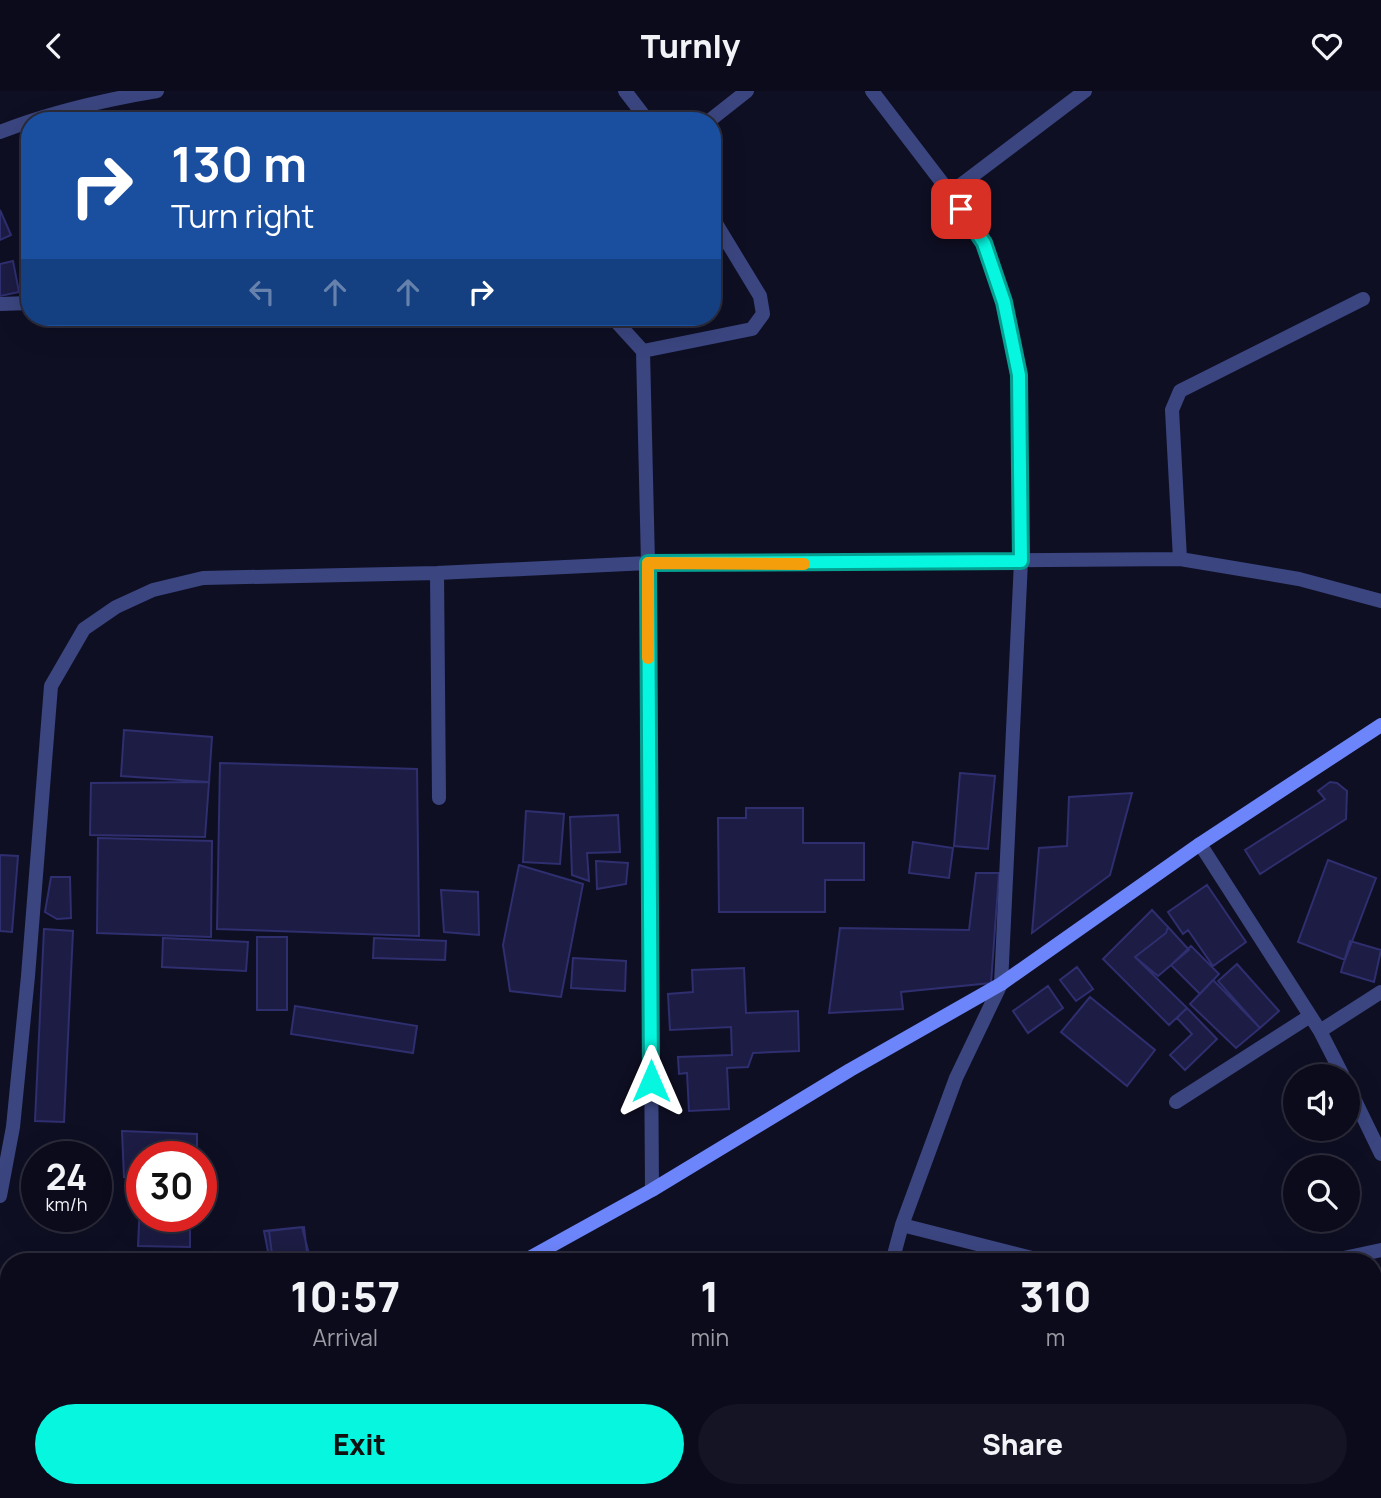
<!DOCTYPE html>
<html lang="en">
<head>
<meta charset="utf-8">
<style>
  :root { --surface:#0b0b1b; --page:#141424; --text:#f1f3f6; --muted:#9a9ba3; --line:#2b2b3a; --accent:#07f6df }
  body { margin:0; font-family:Manrope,sans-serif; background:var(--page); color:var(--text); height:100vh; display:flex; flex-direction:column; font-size:26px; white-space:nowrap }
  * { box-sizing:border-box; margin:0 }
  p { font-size:23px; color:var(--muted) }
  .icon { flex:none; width:38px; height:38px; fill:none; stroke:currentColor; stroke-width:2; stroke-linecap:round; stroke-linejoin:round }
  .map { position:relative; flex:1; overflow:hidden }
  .panel { position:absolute; left:0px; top:1162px; width:1382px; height:245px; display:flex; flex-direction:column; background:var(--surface); border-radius:28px 28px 0 0; box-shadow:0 7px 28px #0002,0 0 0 2px var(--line) }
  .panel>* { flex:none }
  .hud { position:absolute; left:21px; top:21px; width:700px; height:214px; border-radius:28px; box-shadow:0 7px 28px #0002,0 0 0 2px var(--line); background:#1a4fa0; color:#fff; overflow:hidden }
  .tools { position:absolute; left:1283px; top:973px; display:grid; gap:14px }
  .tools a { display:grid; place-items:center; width:77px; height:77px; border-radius:50%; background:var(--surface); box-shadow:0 7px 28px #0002,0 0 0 2px var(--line); font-size:35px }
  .speed { position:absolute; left:21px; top:1050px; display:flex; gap:14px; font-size:35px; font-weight:700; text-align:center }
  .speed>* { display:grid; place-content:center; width:91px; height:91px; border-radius:50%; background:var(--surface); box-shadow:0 7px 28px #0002,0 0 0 2px var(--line); line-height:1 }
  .speed small { font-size:18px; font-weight:400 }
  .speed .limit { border:10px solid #d22; background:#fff; color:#111 }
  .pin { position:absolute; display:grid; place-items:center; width:60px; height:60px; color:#fff; margin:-30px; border-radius:14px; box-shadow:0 4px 10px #0006 }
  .me { position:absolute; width:77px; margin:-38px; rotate:0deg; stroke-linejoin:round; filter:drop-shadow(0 0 5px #0008) }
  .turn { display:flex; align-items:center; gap:24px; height:147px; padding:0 35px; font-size:32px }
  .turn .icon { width:91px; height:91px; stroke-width:2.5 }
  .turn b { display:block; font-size:49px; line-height:60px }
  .lanes { display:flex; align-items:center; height:66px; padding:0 35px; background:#0003; justify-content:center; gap:35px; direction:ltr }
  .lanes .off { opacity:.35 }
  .eta { display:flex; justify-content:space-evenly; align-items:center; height:119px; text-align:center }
  .eta b { font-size:42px; font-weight:800; line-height:49px }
  .button { display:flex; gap:14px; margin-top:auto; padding:14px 35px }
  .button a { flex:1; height:80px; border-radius:42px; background:var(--accent); color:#111; font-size:28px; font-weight:800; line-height:80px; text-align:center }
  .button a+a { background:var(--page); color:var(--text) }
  header { display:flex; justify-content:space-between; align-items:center; height:91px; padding:0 35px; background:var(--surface); font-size:32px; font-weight:800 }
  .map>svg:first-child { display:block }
  .building { fill:#1c1c44; stroke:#2f2e6f; stroke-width:2 }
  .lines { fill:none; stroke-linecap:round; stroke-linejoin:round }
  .minor { stroke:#3b4681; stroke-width:14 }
  .secondary { stroke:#6d85fb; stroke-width:14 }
  .route-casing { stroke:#05a091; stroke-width:18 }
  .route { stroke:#07f6df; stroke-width:12 }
  .slow { stroke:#f59e0b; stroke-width:12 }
</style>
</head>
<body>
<header><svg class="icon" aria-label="back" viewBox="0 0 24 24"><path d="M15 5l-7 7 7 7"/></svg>Turnly<svg class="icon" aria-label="heart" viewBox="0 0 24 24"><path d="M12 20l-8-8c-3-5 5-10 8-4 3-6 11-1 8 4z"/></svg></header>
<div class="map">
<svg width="1381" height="1407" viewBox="0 0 1381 1407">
  <rect width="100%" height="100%" fill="#0f0f24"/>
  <path class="building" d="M 0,119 L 11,144 L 0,149 Z
    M 13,170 L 19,201 L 0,205 L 0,173 Z
    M 124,639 L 212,646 L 209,691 L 121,685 Z
    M 220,672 L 417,678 L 419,845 L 217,838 Z
    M 960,682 L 995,685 L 988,758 L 954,755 Z
    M 209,691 L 205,746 L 90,744 L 91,692 Z
    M 1330,691 L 1337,692 L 1347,700 L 1346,728 L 1260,783 L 1245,759 L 1325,708 L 1318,700 Z
    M 1132,702 L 1110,784 L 1032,842 L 1039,757 L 1067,755 L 1069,706 Z
    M 746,717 L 803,717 L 803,752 L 864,752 L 864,789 L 825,789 L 825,821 L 719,821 L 718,727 L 746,727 Z
    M 526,720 L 564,723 L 560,773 L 523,771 Z
    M 618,724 L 620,761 L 587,762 L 589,790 L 572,784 L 570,726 Z
    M 98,747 L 212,750 L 211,846 L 97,842 Z
    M 913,751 L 953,757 L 949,787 L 909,782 Z
    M 0,764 L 18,765 L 12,841 L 0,840 Z
    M 1328,769 L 1376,787 L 1345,869 L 1298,851 Z
    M 596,770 L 628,772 L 626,793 L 597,798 Z
    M 519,774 L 583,793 L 561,906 L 510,900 L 503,854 Z
    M 976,782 L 999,782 L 991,892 L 901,901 L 903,918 L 829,922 L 840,837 L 969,839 Z
    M 51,786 L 70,786 L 71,827 L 57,828 L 45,821 Z
    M 1207,794 L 1246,851 L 1213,875 L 1188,839 L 1183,843 L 1168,821 Z
    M 441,799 L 478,801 L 479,844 L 444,841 Z
    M 1152,819 L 1168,836 L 1166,842 L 1135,866 L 1187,917 L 1169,934 L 1103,868 Z
    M 1168,836 L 1189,859 L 1158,885 L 1135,866 L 1166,842 Z
    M 44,838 L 73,840 L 64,1031 L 35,1030 Z
    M 257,846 L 287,846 L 287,919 L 257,919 Z
    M 163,847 L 248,851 L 246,880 L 162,876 Z
    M 374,847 L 446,850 L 445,869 L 373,867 Z
    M 1350,850 L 1381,859 L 1374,891 L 1341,881 Z
    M 1191,855 L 1219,883 L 1200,903 L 1171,874 Z
    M 573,867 L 626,870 L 625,900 L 571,897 Z
    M 1237,873 L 1279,920 L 1260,937 L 1218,890 Z
    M 1077,876 L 1093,898 L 1076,910 L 1060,889 Z
    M 744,877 L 746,922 L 798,920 L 799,960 L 753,962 L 748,976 L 727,977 L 729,1018 L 689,1020 L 687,982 L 679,983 L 678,966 L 732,964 L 731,936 L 670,939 L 668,903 L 693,901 L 692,879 Z
    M 1213,889 L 1260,937 L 1236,957 L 1190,913 Z
    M 1048,895 L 1063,917 L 1028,942 L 1013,920 Z
    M 1090,906 L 1155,959 L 1127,995 L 1061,941 Z
    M 295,915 L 417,935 L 413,962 L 291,943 Z
    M 1187,917 L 1217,948 L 1185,979 L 1170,964 L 1192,943 L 1177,927 Z
    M 122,1040 L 197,1043 L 197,1066 L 142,1066 L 142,1087 L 124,1086 Z
    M 140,1113 L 142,1113 L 142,1125 L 190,1125 L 190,1156 L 138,1155 Z
    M 302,1136 L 311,1171 L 270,1171 L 264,1140 Z
    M 304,1136 L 308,1171 L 273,1171 L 269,1140 Z
    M 100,1398 L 154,1398 L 150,1407 L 107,1407 Z"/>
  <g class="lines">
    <path class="minor" d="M 625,0 L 648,30
      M 872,0 L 950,102 L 984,152 L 1004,211 L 1019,284 L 1021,470 L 1001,893 L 956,987 L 902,1134 L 892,1171
      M 709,30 L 747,0
      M 0,41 C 51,21 103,9 157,0
      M 950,102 L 1085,0
      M 0,213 L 30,212
      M 612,226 L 643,260 L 752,238 L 763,223 L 760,205 L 712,126
      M 643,260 L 648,472 L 652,1099
      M 1180,468 L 1172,319 L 1180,300 L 1363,208
      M 437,482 L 439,707
      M 1200,753 L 1320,940 L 1343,985
      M 1320,940 L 1381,901
      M 1348,995 L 1381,1063
      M 1176,1011 L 1310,925
      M 0,1105 L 13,1036 L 28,885 L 51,595 L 84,538 L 116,516 L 153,499 L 203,487 L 437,482 L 648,472 L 1180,468 L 1299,488 L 1381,510
      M 902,1134 L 1048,1171
      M 1325,1171 L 1381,1159
      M 629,1404 L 643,1398
      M 828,1407 L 830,1398"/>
    <path class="secondary" d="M 522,1171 L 652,1099 L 850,979 L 1001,893 L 1200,753 L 1381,634
      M 0,1318 L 9,1315"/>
  </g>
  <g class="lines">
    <defs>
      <path id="route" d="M 651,990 L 648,472 L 1021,470 L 1019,284 L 1004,211 L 984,152 L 961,118"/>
    </defs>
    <use href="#route" class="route-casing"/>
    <use href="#route" class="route"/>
    <path class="slow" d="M 648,567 L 648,472 L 804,473"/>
  </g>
</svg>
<div class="tools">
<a><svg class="icon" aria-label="sound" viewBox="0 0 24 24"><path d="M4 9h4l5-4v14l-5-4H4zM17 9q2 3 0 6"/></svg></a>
<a><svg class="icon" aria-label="search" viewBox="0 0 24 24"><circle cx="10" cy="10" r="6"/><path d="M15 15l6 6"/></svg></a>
</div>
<div class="speed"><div>24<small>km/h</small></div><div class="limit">30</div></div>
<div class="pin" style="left:961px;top:118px;background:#d93025"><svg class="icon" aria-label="arrive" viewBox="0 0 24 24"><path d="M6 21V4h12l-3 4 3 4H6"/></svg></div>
<svg class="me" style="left:651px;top:990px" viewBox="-20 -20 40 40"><path d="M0-17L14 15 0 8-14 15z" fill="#07f6df" stroke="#fff" stroke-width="4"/></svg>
<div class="hud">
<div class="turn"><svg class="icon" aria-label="right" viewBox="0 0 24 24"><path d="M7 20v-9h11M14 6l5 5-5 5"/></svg><div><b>130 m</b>Turn right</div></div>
<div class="lanes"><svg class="icon off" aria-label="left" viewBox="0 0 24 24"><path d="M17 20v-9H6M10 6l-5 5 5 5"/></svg><svg class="icon off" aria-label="ahead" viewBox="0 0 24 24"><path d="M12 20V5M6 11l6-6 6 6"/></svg><svg class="icon off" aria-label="ahead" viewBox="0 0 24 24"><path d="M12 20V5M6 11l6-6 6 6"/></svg><svg class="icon" aria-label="right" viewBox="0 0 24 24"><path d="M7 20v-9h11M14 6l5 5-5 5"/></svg></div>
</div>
<section class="panel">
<div class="eta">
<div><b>10:57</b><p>Arrival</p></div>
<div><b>1</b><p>min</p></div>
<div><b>310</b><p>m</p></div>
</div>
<div class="button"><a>Exit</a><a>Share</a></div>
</section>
</div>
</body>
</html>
